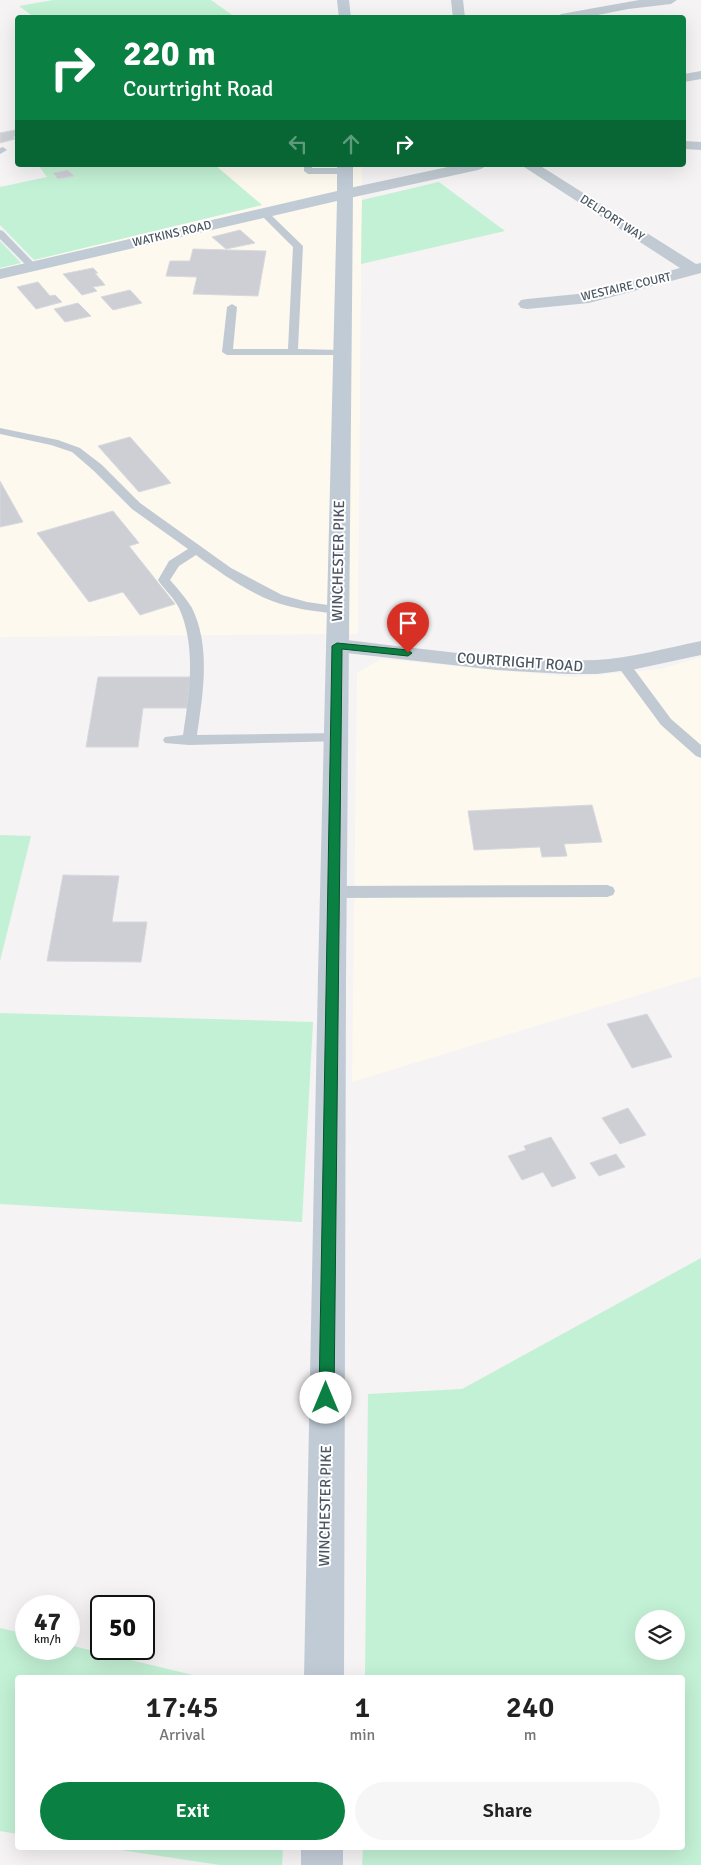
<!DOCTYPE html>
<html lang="en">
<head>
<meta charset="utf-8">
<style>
  :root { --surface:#fff; --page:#f6f6f6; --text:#222; --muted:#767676; --accent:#0b8043 }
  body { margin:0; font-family:Signika,sans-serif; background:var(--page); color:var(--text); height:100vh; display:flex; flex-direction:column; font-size:19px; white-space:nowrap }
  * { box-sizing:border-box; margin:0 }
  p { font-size:16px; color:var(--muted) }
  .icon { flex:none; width:28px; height:28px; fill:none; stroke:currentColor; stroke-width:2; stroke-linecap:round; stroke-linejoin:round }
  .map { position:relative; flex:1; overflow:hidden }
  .drawer { position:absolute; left:15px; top:1675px; width:670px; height:175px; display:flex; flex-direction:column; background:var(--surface); border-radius:5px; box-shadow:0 5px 20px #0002 }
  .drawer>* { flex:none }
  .guide { position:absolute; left:15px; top:15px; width:671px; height:152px; border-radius:5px; box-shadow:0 5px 20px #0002; background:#0b8043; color:#fff; overflow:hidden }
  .tools { position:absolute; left:635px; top:1610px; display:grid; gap:10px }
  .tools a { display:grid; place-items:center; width:50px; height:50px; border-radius:50%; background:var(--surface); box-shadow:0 5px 20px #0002; font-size:25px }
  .speed { position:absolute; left:15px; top:1595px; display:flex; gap:10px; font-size:25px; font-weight:700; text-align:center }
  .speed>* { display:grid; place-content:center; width:65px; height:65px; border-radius:50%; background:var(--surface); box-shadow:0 5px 20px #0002; line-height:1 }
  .speed small { font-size:12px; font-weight:400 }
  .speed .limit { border:2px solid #111; border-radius:8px; background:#fff; color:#111 }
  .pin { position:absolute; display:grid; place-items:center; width:42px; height:42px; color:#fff; margin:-51px -21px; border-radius:50% 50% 50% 0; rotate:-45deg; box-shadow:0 0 5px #0007 }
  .pin .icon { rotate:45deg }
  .me { position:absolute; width:55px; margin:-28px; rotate:0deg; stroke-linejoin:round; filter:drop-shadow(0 0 4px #0008) }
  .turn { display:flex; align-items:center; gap:18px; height:105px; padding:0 25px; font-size:22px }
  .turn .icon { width:65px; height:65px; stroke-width:2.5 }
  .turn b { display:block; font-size:35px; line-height:42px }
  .lanes { display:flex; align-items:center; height:48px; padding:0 25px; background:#0003; justify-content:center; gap:25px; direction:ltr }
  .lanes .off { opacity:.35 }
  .eta { display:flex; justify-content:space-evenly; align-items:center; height:85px; text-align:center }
  .eta b { font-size:30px; font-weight:600; line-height:35px }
  .primary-button { display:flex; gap:10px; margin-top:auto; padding:10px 25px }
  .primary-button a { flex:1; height:58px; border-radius:30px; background:var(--accent); color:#fff; font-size:20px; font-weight:600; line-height:58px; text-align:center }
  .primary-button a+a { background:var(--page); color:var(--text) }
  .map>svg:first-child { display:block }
  .commercial { fill:#fdf9ef }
  .green { fill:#c3f1d5; fill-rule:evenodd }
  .building { fill:#cdcfd5; stroke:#d7d9de }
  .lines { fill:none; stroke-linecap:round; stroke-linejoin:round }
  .lane { fill:#c1cad2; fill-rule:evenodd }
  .street { fill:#c1cad2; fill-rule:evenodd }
  .secondary { fill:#c1cbd6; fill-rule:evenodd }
  .route { fill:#0b8043; stroke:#07532c }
  .labels { text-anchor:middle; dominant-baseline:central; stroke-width:4; stroke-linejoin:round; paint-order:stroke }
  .far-street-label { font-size:12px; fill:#4a5661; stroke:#fff }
  .street-label { font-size:15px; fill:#4a5661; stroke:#fff }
</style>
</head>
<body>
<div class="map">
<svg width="701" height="1865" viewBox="0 0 701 1865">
  <rect width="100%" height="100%" fill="#f5f3f3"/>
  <path class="commercial" d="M 215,165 L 362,165 L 358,634 L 0,637 L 0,268 L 262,205 Z
    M 701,657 L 701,976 L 352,1082 L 357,673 L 381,659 L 573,677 L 660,669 Z"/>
  <path class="green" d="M 53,0 L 211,0 L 235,17 L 34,17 L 19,6 Z
    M 38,165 L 215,165 L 262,205 L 34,260 L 0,225 L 0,187 L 47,177 Z
    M 439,182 L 505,231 L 361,264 L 362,200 Z
    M 0,241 L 21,263 L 0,268 Z
    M 0,835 L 31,836 L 0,961 Z
    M 0,1013 L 313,1022 L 302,1222 L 0,1204 Z
    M 701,1258 L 701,1865 L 362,1865 L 363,1848 L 682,1848 L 682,1678 L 365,1677 L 368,1394 L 462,1389 ZM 644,1619 L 676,1619 L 676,1651 L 644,1651 Z
    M 0,1628 L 26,1634 L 26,1649 L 69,1649 L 69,1645 L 201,1677 L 18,1678 L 17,1834 L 0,1831 Z
    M 107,1848 L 283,1848 L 282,1865 L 220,1865 Z"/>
  <path class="building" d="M 15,130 L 18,133 L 18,136 L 13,137 L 15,139 L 0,143 L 0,133 Z
    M 68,170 L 74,176 L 58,179 L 53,173 Z
    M 240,230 L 255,243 L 226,249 L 212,237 Z
    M 193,249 L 266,251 L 258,296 L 193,294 L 197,277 L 166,276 L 170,261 L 190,261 Z
    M 93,268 L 98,273 L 95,273 L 105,285 L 93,287 L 97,291 L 82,295 L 63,274 Z
    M 38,282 L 50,296 L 55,295 L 62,302 L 36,309 L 17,287 Z
    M 130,290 L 142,303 L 113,310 L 101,297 Z
    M 78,303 L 91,316 L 65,322 L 54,309 Z
    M 130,437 L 171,483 L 139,492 L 98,446 Z
    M 0,481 L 23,522 L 0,527 Z
    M 113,511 L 139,543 L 129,546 L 175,604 L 140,615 L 123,592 L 89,602 L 37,533 Z
    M 98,677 L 190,677 L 187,708 L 143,708 L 138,747 L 86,747 Z
    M 592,805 L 602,842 L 564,844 L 567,856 L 542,857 L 540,847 L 474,850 L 468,811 Z
    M 63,875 L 119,876 L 112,922 L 147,922 L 141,962 L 47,961 Z
    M 647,1014 L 672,1057 L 632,1068 L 607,1024 Z
    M 628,1108 L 646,1135 L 620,1144 L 602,1118 Z
    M 551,1137 L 576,1178 L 552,1187 L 543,1172 L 522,1180 L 508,1156 L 526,1150 L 524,1146 Z
    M 616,1154 L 625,1167 L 599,1176 L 590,1163 Z"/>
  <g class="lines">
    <path class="lane" d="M 3,147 L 7,150 L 0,154 L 0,148 Z
      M 304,165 L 312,165 L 312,168 L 345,168 L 349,171 L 345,174 L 308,174 L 304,171 Z
      M 264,210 L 267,211 L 303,246 L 298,349 L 342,350 L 347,353 L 346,355 L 227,355 L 222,352 L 227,307 L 232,304 L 237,307 L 233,349 L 288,349 L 293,247 L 261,215 L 261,211 Z
      M 0,230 L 3,231 L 35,264 L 35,268 L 29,268 L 0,239 Z
      M 0,428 L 58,440 L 80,448 L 102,465 L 140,503 L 231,568 L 282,595 L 307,602 L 342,607 L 344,610 L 342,613 L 337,614 C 315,611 293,609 272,601 C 245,590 219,572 196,555 L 179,566 L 170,580 C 178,589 186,598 192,608 C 211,647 203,693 197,735 L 336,733 L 341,735 L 343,738 L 341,741 L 189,745 L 165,743 L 163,740 L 165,737 L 183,735 C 189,694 197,648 179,608 C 174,598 164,589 158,580 L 169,561 L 188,549 L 132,509 L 94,471 L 72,452 L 51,445 L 0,434 Z
      M 623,660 L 628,661 L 671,719 L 701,745 L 701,758 L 696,756 L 661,725 L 616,664 Z
      M 607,885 L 613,887 L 615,891 L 613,895 L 607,897 L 333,898 L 327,896 L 325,892 L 327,888 L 333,886 Z"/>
    <path class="street" d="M 451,0 L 463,0 L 465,18 L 453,18 Z
      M 639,0 L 677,0 L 671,4 L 628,9 L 583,18 L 555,18 L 561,14 Z
      M 701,71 L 701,79 L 684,82 L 684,74 Z
      M 684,141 L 701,142 L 701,150 L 684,149 Z
      M 457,165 L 486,165 L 483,168 L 478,170 L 345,199 L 339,197 L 337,194 L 339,191 L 345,189 Z
      M 521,165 L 539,165 L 696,264 L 701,263 L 701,273 L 589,303 L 527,309 L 521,308 L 518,304 L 521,300 L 527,299 L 588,293 L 680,268 Z
      M 337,639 C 420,648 513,663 596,660 C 631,658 666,648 701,641 L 701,655 L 636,669 L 597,674 L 567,674 L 496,670 L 329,651 L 326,646 L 329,641 Z"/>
    <path class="secondary" d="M 337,0 L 349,0 L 351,18 L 339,18 Z
      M 337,165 L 353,165 L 353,194 L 346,975 L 344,1678 L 304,1678 L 318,975 L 337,201 L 0,279 L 0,269 L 337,191 Z
      M 301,1848 L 343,1848 L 343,1865 L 301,1865 Z"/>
  </g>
  <path class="route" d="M 337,643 L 408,650 L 412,653 L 408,656 L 342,649 L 334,1398 L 331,1403 L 326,1405 L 321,1403 L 319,1398 L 332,646 Z"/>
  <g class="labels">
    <g class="far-street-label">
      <text transform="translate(612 218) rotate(33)">DELPORT WAY</text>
      <text transform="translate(172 234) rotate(-13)">WATKINS ROAD</text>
      <text transform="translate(626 287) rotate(-13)">WESTAIRE COURT</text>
    </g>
    <g class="street-label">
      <text transform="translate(338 561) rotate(-89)">WINCHESTER PIKE</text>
      <text transform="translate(520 662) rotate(4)">COURTRIGHT ROAD</text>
      <text transform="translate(325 1506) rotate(-89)">WINCHESTER PIKE</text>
    </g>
  </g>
</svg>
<div class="tools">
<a><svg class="icon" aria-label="layers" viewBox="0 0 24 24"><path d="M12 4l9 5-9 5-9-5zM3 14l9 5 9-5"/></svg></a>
</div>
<div class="speed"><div>47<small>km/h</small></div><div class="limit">50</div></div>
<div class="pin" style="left:408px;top:653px;background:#d93025"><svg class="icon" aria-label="arrive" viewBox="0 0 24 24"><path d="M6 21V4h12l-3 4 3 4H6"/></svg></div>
<svg class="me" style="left:326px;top:1398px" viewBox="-20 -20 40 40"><circle r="19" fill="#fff"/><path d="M0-13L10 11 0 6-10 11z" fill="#0b8043"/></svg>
<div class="guide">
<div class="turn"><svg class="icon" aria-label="right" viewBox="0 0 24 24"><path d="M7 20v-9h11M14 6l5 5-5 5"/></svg><div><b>220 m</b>Courtright Road</div></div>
<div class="lanes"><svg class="icon off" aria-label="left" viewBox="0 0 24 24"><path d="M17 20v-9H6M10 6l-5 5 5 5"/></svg><svg class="icon off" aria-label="ahead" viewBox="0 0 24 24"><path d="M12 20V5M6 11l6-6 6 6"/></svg><svg class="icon" aria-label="right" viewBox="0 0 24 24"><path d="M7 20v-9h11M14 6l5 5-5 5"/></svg></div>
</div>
<section class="drawer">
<div class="eta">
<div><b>17:45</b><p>Arrival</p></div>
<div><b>1</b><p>min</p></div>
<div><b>240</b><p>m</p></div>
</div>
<div class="primary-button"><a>Exit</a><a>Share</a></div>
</section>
</div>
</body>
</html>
